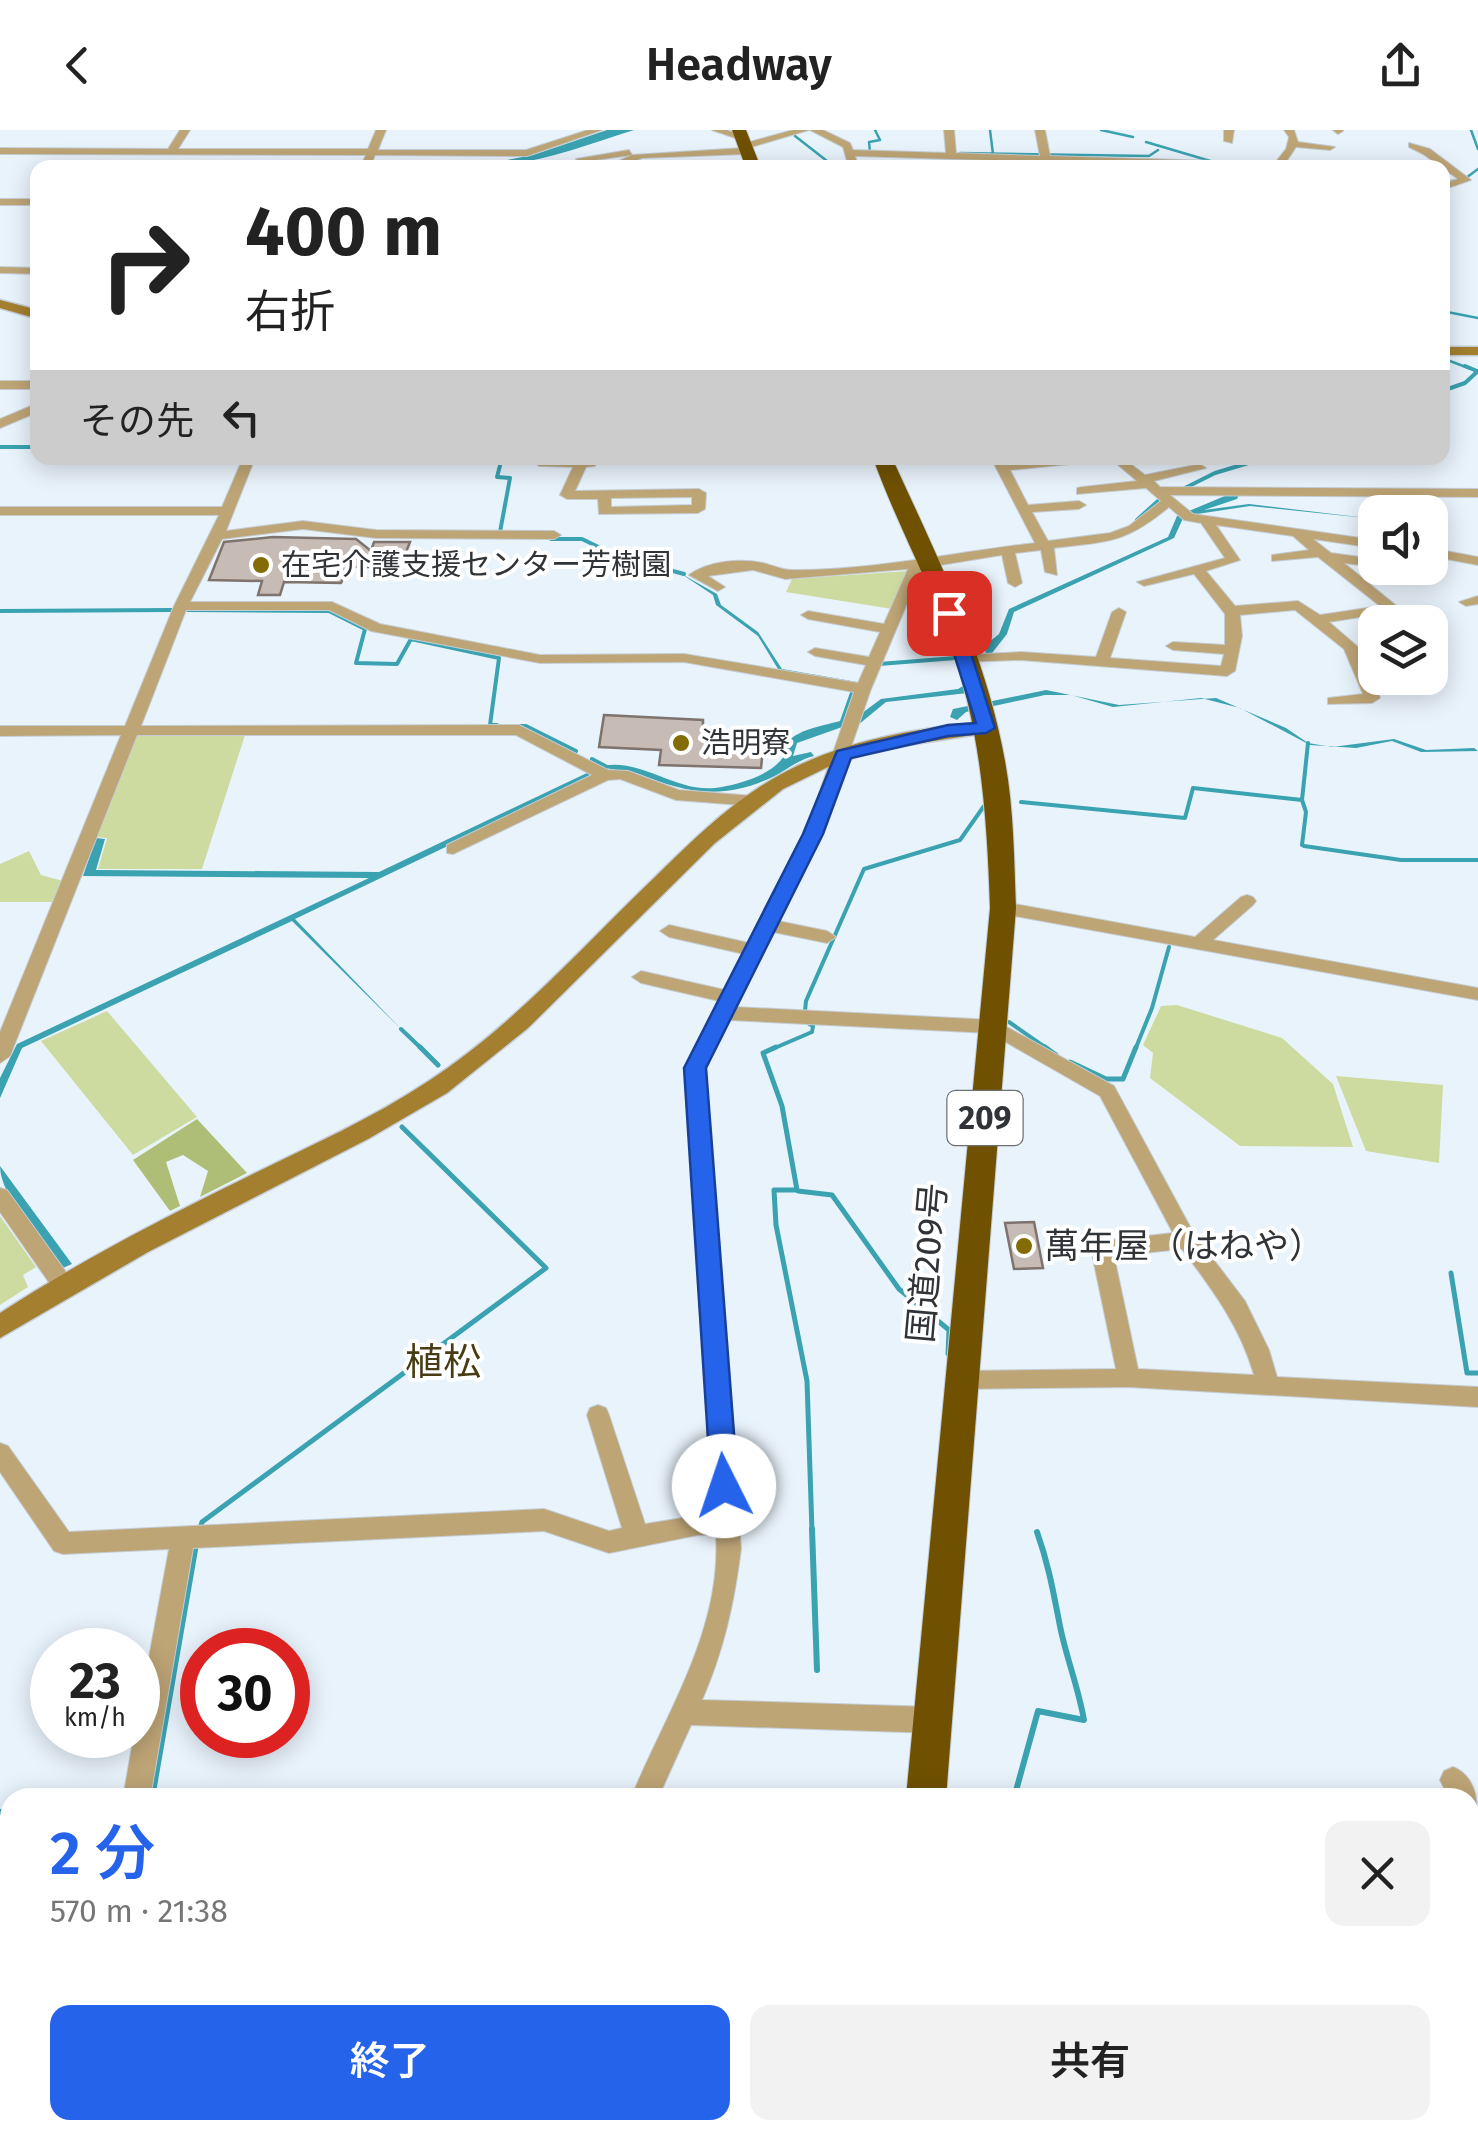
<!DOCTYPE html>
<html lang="ja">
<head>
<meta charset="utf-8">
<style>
  :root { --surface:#fff; --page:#f2f2f2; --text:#222; --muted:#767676; --accent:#2563eb }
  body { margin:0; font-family:"Fira Sans","Noto Sans JP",sans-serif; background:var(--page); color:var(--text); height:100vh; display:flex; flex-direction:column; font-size:38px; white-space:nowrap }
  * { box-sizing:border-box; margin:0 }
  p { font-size:32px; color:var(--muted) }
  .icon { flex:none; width:55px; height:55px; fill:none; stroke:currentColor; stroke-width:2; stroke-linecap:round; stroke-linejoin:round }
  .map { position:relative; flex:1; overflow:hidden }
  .sheet { position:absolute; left:0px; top:1658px; width:1480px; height:352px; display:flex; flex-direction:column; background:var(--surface); border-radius:30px 30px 0 0; box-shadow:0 5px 25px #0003 }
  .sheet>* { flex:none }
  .hud { position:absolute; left:30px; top:30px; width:1420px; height:305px; border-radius:20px; box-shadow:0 5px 25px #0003; background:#fff; color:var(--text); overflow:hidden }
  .fabs { position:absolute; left:1358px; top:365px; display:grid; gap:20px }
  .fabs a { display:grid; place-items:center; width:90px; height:90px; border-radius:20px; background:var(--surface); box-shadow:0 5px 25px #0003; font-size:50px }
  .speed { position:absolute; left:30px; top:1498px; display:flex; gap:20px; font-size:50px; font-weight:700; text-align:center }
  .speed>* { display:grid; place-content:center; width:130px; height:130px; border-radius:50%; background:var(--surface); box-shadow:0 5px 25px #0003; line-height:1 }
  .speed small { font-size:25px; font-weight:400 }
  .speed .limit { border:15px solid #d22; background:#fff; color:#111 }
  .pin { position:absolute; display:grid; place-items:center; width:85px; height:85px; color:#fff; margin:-42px; border-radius:20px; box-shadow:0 5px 15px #0006 }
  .me { position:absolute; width:110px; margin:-55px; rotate:356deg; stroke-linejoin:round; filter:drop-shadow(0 0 8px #0008) }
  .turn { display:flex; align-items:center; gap:35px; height:210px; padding:0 50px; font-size:45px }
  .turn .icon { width:130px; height:130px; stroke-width:2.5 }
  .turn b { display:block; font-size:70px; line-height:85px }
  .then { display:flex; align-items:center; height:95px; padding:0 50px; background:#0003; gap:20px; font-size:38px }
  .round { display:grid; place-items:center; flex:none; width:105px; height:105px; border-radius:20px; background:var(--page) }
  .summary { display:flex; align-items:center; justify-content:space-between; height:170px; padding:0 50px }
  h1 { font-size:60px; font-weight:600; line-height:75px; color:var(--accent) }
  .button { display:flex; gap:20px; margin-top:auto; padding:20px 50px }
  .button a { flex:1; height:115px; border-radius:20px; background:var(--accent); color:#fff; font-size:40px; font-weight:600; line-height:115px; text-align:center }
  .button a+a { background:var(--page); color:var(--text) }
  header { display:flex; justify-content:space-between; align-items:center; height:130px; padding:0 50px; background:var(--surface); font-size:45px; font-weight:600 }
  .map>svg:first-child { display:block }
  .green { fill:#cedba0 }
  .forest { fill:#afbe77 }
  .water { fill:#3aa2b0 }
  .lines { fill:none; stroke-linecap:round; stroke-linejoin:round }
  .stream-far3 { stroke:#3aa2b0; stroke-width:2.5 }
  .stream-far2 { stroke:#3aa2b0; stroke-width:4 }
  .stream-far1 { stroke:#3aa2b0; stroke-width:5 }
  .stream { stroke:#3aa2b0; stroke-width:6 }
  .building { fill:#c7bbb5; stroke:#7e736d; stroke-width:2.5 }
  .street-casing { stroke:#c4cdd5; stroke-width:2 }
  .secondary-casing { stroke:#c4cdd5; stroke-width:3 }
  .highway-casing { stroke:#c4cdd5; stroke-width:2 }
  .street { fill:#bea576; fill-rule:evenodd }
  .secondary { fill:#a47f30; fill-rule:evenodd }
  .highway { fill:#705101; fill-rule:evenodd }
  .route { fill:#2563eb; stroke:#184099; stroke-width:2.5 }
  .poi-dot { fill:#836b05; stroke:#fff; stroke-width:4 }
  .labels { text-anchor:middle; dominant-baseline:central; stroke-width:8; stroke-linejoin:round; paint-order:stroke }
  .far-poi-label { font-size:30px; fill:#303438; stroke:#fff; text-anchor:start }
  .shield { fill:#fff; stroke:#6e7174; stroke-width:2.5 }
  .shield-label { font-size:32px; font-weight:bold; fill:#303438 }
  .poi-label { font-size:35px; fill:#303438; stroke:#fff; text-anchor:start }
  .street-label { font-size:35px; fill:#303438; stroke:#fff }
  .neighbourhood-label { font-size:38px; fill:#473c13; stroke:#fff }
</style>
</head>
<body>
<header><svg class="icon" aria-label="back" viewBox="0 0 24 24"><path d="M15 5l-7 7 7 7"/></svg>Headway<svg class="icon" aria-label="share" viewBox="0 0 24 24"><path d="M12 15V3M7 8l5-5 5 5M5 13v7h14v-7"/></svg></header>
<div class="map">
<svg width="1478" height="2009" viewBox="0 0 1478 2009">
  <rect width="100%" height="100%" fill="#e9f3fc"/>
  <path class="green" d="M 908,441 L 892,479 L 786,462 L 792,449 Z
    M 245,605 L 202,739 L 98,739 L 107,708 L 96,707 L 137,606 Z
    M 29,721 L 41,745 L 63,751 L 55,772 L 0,772 L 0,734 Z
    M 1177,875 L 1282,908 L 1333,954 L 1353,1017 L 1240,1016 L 1150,948 L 1153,923 L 1143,915 L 1161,876 Z
    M 107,881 L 197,987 L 133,1025 L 41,911 Z
    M 1336,946 L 1443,955 L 1439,1033 L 1366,1021 Z
    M 0,1086 L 36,1137 L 23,1145 L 28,1157 L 0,1175 Z
    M 0,1895 L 10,1910 L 10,2000 L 58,2000 L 51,2009 L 0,2009 Z"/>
  <path class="forest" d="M 197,989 L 247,1043 L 200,1067 L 208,1041 L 183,1025 L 166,1032 L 180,1076 L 170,1081 L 133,1030 Z"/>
  <path class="water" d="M 607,0 L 634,0 C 580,17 528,38 471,37 L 533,25 Z
    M 1232,363 L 1239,365 L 1237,369 L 1204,380 L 1249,374 L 1375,389 L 1250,376 L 1184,386 L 1174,408 L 1014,482 L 1007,504 L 992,523 L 985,524 L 988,513 L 999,504 L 1009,479 L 1168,407 L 1177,386 Z
    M 680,443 L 717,464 L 721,475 L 758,502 L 782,539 L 857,552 L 858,586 L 881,569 L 958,559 L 966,554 L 968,563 L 886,572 L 858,595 L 845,596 L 797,613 L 793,626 L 811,622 L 814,626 C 794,631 784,643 766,650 C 720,670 683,662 639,644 C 626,639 613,642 602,636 C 642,628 674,662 715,658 C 737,655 771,646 784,626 C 786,622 787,614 789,611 C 799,599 826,595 840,591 L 853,554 L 778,539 L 758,506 L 716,475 L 713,465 Z
    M 1046,560 L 1119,575 L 1216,568 L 1286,598 L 1308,613 L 1332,617 L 1394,609 L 1426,620 L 1474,618 L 1478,621 L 1421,622 L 1392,611 L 1356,618 L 1310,615 L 1240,578 L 1201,568 L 1113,577 L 1071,565 L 1045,565 L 966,582 L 957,590 L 950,587 L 953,579 Z
    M 589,642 L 594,646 L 295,789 L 401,899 L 292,791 L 22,918 L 0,968 L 0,948 L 17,914 L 369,748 L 83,746 L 96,708 L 105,709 L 96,740 L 379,742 Z
    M 0,1036 L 72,1134 L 63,1138 C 43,1112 0,1067 0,1036 Z"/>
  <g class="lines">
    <path class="stream-far3" d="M 990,0 L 993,24
      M 1101,0 L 1133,7
      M 1471,0 L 1478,19
      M 795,6 L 836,38
      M 1146,12 L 1234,38
      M 870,22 L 869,12 L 880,10 L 875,0
      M 960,23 L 1149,26 L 1158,20
      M 1442,53 L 1466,48 L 1478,39
      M 1442,181 L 1478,188
      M 1442,228 L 1471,239"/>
    <path class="stream-far2" d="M 1465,236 L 1477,241
      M 1442,261 L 1465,253 L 1478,241
      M 0,317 L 38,317
      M 1185,358 L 1215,343 L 1265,328
      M 1137,390 L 1158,371
      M 500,402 L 510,348 L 497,347 L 502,328
      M 551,409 L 582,409 L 617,426 L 684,444
      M 188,480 L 329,481 L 365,499 L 356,533 L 397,534 L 411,509 L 499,528 L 490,595 L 497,595
      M 0,481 L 172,480
      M 879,534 L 956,528
      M 518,596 L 526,596 L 576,621
      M 592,629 L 607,637
      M 1302,670 L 1308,613
      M 1021,672 L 1185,688 L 1193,658 L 1302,670 L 1306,682 L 1302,715
      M 1304,716 L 1401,730 L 1478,730
      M 1009,892 L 1049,920
      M 401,899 L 423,920
      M 770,920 L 812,902 L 813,896 L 804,891 L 806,871 L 864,739 L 960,710 L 984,676
      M 1135,920 L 1152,878 L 1169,817"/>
    <path class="stream-far1" d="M 420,917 L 438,935
      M 776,917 L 763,923 L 782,976 L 797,1060 L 774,1060 L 776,1095 L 807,1251 L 812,1401
      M 1045,917 L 1056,925
      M 1070,932 L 1106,949 L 1123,949 L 1136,917
      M 798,1061 L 832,1065 L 899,1159 L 949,1200 L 948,1224
      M 1451,1143 L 1467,1243 L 1478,1243
      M 200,1399 L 202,1392 L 546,1138 L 402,997"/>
    <path class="stream" d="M 812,1399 L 817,1540
      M 152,1668 L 196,1414
      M 1014,1668 L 1038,1581 L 1084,1590 C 1078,1556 1066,1527 1060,1496 C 1053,1461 1049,1436 1037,1402
      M 0,1682 L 10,1681
      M 0,1851 L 5,1852 L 0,1863
      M 0,1886 L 10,1899
      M 90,2009 L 92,2000
      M 855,2009 L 856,2000"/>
  </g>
  <path class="building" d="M 273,407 L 356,409 L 371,421 L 374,412 L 410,412 L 405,425 L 387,432 L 393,437 L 349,437 L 341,453 L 284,452 L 280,465 L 258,465 L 262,451 L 209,450 L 224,412 Z
    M 604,585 L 703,590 L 703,603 L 751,603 L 751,609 L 764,609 L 761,638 L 659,635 L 661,620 L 599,617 Z
    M 1034,1092 L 1043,1138 L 1014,1139 L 1005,1093 Z"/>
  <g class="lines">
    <defs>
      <path id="street" d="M 180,0 L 190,0 L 178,19 L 368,19 L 376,0 L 386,0 L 378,20 L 526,20 L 588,0 L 602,0 L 527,26 L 375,25 L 370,38 L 360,38 L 366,25 L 0,24 L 0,18 L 168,19 Z
        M 712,0 L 727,0 L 746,7 L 741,10 Z
        M 793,0 L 809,0 L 748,18 L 752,21 L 747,24 L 642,28 L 618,38 L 603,38 L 632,25 L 581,32 L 576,29 L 629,20 L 632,25 L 743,18 L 742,14 Z
        M 810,0 L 823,0 L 850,13 L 853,20 L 946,23 L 944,0 L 954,0 L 956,23 L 1040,26 L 1035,0 L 1045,0 L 1050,26 L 1213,31 L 1218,34 L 1213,37 L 855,26 L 859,38 L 849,38 L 843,17 Z
        M 1224,0 L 1234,0 L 1232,13 L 1224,11 Z
        M 1284,0 L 1294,0 L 1298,12 L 1335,17 L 1330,20 L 1296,17 L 1282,38 L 1271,38 L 1286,19 L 1289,7 Z
        M 1333,0 L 1343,0 L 1343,1 L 1338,4 Z
        M 1409,13 L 1430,19 L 1471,50 L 1442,60 L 1442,54 L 1458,49 L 1423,24 L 1409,17 Z
        M 0,69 L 38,69 L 38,75 L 0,75 Z
        M 0,137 L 38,138 L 38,144 L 0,143 Z
        M 0,251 L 38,251 L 38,259 L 0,259 Z
        M 38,273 L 38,282 L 0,298 L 0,289 Z
        M 243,328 L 255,328 L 226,401 L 303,391 L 376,400 L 554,401 L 561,405 L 554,409 L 376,408 L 303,399 L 222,409 L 190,472 L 332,472 L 380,494 L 540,525 L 684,524 L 858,553 L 866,535 L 815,526 L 808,522 L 815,518 L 869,527 L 880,502 L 808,489 L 801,485 L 808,481 L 884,494 L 908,439 L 785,449 L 753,440 L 708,446 L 725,457 L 718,461 L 689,445 C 707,431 740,428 763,433 C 772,435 782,440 792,440 C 870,441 957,422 1035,413 L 991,328 L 1003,328 L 1006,333 L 1057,328 L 1096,328 L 1090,332 L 1010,340 L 1028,375 L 1079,371 L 1086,375 L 1079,379 L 1032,382 L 1048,411 L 1110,403 L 1129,396 L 1161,371 L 1146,358 L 1077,364 L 1077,358 L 1082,357 L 1137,351 L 1110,328 L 1123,328 L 1145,345 L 1200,334 L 1206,338 L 1154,351 L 1160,357 L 1478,359 L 1478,367 L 1170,365 L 1193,384 L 1375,410 L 1375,418 L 1313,409 L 1331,423 L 1375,429 L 1375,437 L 1344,433 L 1399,478 L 1392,482 L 1329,492 L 1358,517 L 1380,568 L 1372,573 L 1328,574 L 1328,568 L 1363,564 L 1344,519 L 1295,480 L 1240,485 L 1242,506 L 1235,541 L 1227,546 L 1021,530 L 961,532 L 961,526 L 966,525 L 1021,522 L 1096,527 L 1112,482 L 1119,478 L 1126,482 L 1110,528 L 1221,536 L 1224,524 L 1173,520 L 1166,516 L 1173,512 L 1225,515 L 1225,484 L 1194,444 L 1144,456 L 1137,452 L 1225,428 L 1201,393 L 1184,390 L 1169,377 C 1124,414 1109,411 1054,418 L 1057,445 L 1045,442 L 1041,420 L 1015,423 L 1022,453 L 1015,457 L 1008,453 L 1002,425 L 922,438 L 871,559 L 821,704 L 778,791 L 827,801 L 836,807 L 827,813 L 773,802 L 735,877 L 994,890 L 1114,956 L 1194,1104 L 1245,1171 L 1269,1220 L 1277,1247 L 1478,1257 L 1478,1277 L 1129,1257 L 961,1259 L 953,1257 L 950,1250 L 953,1243 L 961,1241 L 1116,1239 L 1091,1119 L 1095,1113 L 1102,1111 L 1173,1103 L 1100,966 L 990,903 L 729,890 L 705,938 L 741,1419 C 734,1473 724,1520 702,1570 L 934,1577 L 943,1581 L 947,1590 L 943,1599 L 934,1603 L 691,1595 L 658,1668 L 631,1668 C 666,1583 722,1500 716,1405 L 698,1405 L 609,1423 L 544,1401 L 193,1418 L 150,1668 L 123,1668 L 134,1605 L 138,1605 L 138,1587 L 169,1419 L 63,1424 L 54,1421 L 0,1342 L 0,1313 L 8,1316 L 69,1402 L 544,1379 L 609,1401 L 622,1398 L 587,1285 L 590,1278 L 598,1275 L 606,1278 L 609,1285 L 645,1394 L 714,1383 L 685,938 L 719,871 L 641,853 L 632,847 L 641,841 L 725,860 L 744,824 L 669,807 L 660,801 L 669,795 L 749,813 L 805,704 L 854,562 L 684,532 L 540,533 L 371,501 L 329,480 L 186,480 L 141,596 L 519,595 L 608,640 L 628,641 L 679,660 L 754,666 L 762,671 L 754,676 L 676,670 L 620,649 L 608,650 L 453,724 L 447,723 L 447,715 L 592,645 L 516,605 L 137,605 L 10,926 L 0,933 L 0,902 L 121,605 L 0,606 L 0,596 L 125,596 L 174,476 L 219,385 L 0,385 L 0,377 L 222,377 ZM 1216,395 L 1293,406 L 1309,420 L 1272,425 L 1272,431 L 1318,427 L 1380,476 L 1320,485 L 1298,471 L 1235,476 L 1206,441 L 1240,430 ZM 1182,1119 C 1212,1159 1240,1196 1254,1245 L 1138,1239 L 1114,1126 Z
        M 530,328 L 595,330 L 595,336 L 586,337 L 575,361 L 699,359 L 706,363 L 705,379 L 698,383 L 599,384 L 598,369 L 567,369 L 560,365 L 573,337 L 539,336 ZM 692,367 L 692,375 L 611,377 L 611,368 Z
        M 1430,418 L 1478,427 L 1478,435 L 1430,426 Z
        M 1478,466 L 1478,474 L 1466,476 L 1459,472 Z
        M 1247,765 L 1253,767 L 1256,771 L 1253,775 L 1213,810 L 1478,858 L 1478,870 L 1003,784 L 994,778 L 1003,772 L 1195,807 L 1241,767 Z
        M 0,1058 L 7,1060 L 71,1149 L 74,1155 L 71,1161 L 63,1164 L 55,1161 L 0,1082 Z
        M 1453,1637 C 1469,1643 1478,1661 1476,1678 L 1470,1680 L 1470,1668 L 1449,1668 L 1440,1650 L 1444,1641 Z
        M 1475,1842 L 1478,1843 L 1478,1881 L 1470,1877 L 1470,1844 Z
        M 363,2000 L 397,2000 L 394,2009 L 360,2009 Z
        M 1374,2000 L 1404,2000 L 1406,2008 L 1376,2009 Z"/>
      <path id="secondary" d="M 0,170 L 38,180 L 38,189 L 0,178 Z
        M 1442,217 L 1478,217 L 1478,225 L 1442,225 Z
        M 986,592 L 993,594 L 993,602 L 881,619 L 832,635 L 783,659 L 715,713 L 528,898 L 447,963 L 368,1009 L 148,1122 L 0,1208 L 0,1183 C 77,1133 157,1091 239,1051 C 303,1019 368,991 427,952 C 512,897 580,819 653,749 C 696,707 740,663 795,637 C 855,608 921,598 986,592 Z"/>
      <path id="highway" d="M 732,0 L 746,0 L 761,38 L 746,38 Z
        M 873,328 L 892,328 C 937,426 986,524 1005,631 C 1014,680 1014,729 1016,778 L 946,1668 L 906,1668 L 990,778 C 987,686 981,600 950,512 C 928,449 895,390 873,328 Z
        M 880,2000 L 926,2000 L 926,2009 L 880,2009 Z"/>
    </defs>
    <use href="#street" class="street-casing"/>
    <use href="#secondary" class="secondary-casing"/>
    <use href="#highway" class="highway-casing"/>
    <use href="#street" class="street"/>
    <use href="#secondary" class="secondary"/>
    <use href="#highway" class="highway"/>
  </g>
  <path class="route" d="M 949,478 L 958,483 L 995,598 L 986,603 L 948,606 L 851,628 L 823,704 L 706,938 L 738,1356 L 734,1364 L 724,1368 L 715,1364 L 711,1356 L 684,938 L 803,704 L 837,621 L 948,595 L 976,593 L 941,483 Z"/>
  <g class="poi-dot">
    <circle cx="261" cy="435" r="10"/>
    <circle cx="681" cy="613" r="10"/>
    <circle cx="1024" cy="1116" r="10"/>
  </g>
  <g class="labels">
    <g class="far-poi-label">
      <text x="281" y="435">在宅介護支援センター芳樹園</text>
      <text x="701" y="613">浩明寮</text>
    </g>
    <rect class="shield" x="947.5" y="961" width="75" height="54" rx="8"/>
    <g class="shield-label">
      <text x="985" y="988">209</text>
    </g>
    <g class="poi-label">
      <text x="1044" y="1116">萬年屋（はねや）</text>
    </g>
    <g class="street-label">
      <text transform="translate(927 1133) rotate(-85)">国道209号</text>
    </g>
    <g class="neighbourhood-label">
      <text x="443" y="1232">植松</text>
    </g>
  </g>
</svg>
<div class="fabs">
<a><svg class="icon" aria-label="sound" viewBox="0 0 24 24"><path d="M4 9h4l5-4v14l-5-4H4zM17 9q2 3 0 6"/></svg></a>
<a><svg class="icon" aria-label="layers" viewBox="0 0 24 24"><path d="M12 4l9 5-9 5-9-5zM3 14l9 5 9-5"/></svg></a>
</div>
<div class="speed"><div>23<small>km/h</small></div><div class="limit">30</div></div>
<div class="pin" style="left:949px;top:483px;background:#d93025"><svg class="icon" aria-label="arrive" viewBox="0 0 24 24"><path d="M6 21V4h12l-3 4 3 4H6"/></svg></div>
<svg class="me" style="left:724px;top:1356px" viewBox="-20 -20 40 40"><circle r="19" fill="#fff"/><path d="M0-13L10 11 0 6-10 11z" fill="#2563eb"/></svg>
<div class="hud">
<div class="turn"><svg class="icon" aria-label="right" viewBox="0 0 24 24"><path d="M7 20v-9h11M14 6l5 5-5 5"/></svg><div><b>400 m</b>右折</div></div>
<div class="then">その先<svg class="icon" aria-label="left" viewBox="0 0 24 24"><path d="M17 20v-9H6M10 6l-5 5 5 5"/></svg></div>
</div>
<section class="sheet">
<div class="summary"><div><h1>2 分</h1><p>570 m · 21:38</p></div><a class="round"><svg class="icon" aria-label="close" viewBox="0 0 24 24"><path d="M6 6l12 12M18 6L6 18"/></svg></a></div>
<div class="button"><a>終了</a><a>共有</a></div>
</section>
</div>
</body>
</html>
